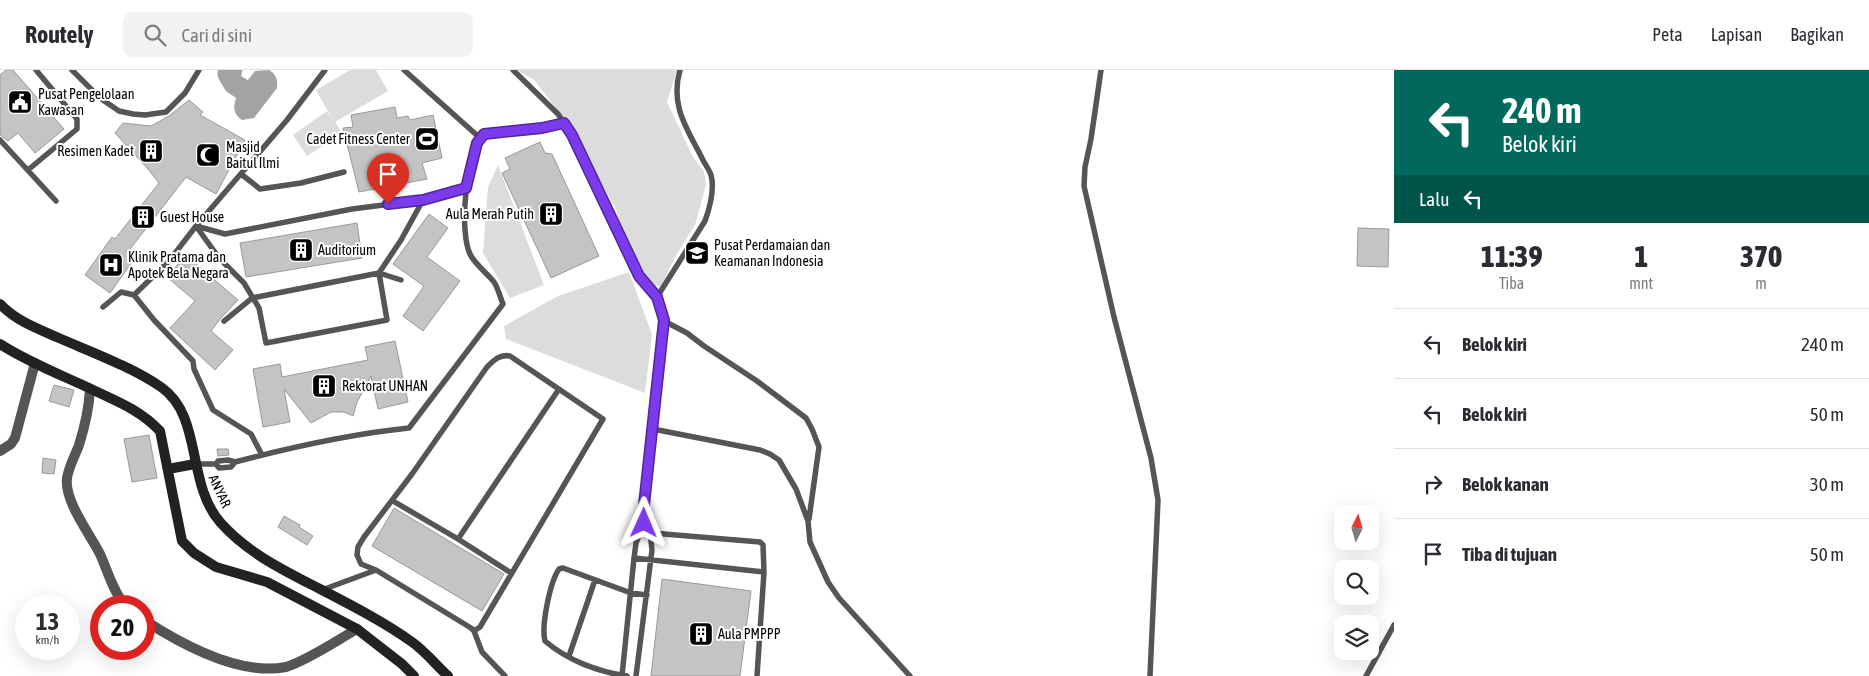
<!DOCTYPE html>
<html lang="id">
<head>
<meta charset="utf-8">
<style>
  :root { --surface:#fff; --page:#f2f2f3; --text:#2b2b33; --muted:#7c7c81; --line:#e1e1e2 }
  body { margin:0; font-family:"Asap Condensed",sans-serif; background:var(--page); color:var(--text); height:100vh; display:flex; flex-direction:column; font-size:19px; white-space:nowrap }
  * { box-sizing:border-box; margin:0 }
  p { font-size:16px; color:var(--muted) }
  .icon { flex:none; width:28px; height:28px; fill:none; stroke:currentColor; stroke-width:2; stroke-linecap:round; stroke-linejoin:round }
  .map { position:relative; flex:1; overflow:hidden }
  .sheet { display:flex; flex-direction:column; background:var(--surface); width:475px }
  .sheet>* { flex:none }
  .hud { background:#00695c; color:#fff; overflow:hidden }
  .needle { width:32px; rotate:5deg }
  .fabs { position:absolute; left:1334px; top:435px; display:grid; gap:10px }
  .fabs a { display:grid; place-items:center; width:45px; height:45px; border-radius:10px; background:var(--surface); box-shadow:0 5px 20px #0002; font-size:25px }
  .speed { position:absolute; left:15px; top:525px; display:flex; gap:10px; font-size:25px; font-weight:700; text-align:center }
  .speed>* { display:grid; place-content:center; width:65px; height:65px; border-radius:50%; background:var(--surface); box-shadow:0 5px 20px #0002; line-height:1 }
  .speed small { font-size:12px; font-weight:400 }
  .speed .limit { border:8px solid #d22; background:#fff; color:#111 }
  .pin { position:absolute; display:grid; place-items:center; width:42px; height:42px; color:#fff; margin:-51px -21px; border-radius:50% 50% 50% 0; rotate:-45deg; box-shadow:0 0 5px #0007 }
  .pin .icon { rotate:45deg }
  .me { position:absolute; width:55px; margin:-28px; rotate:1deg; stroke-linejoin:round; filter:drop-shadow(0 0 4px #0008) }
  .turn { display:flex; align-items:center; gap:18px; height:105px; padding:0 25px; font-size:22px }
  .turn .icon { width:65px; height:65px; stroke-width:2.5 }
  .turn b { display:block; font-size:35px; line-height:42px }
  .then { display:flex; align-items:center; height:48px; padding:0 25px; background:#0003; gap:10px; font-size:19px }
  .eta { display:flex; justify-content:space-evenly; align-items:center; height:85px; text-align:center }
  .eta b { font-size:30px; font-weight:800; line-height:35px }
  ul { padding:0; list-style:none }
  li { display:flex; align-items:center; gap:15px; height:70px; padding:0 25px; border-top:1px solid var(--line) }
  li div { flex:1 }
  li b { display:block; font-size:19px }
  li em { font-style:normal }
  header { display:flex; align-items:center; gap:30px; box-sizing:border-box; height:70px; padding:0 25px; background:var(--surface); border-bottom:1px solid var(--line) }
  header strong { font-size:24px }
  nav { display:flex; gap:28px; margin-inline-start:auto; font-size:18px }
  .search { width:350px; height:45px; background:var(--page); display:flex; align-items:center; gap:12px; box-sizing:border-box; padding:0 18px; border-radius:10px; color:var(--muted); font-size:19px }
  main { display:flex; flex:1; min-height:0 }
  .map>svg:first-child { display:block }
  .green { fill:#dcdcdc }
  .water { fill:#a3a3a3 }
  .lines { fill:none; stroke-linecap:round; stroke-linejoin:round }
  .river { stroke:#a3a3a3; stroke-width:21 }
  .building { fill:#c4c4c4; stroke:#999 }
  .lane { stroke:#555; stroke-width:5.5 }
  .street { stroke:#555; stroke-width:10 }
  .secondary { stroke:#222; stroke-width:10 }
  .route-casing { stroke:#51269a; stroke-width:12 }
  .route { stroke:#7c3aed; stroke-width:9 }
  .labels { text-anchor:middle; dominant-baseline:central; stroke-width:4; stroke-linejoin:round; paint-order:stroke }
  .poi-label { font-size:14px; fill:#000; stroke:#fff; text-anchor:start }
  .street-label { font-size:14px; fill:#000; stroke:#fff }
</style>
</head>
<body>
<header>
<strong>Routely</strong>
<div class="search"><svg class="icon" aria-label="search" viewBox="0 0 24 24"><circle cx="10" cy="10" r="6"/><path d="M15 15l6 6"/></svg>Cari di sini</div>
<nav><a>Peta</a><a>Lapisan</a><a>Bagikan</a></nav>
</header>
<main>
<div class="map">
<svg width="1394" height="606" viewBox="0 0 1394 606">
  <rect width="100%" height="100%" fill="#fff"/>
  <path class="green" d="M 350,0 L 376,0 L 388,21 L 335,52 L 342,63 L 307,86 L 293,65 L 327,41 L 333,50 L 316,20 Z
    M 517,0 L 677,0 L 667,32 L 693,87 L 704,101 L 706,115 L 695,155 L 675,187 L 661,216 L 652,215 L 627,181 L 616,139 L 560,43 L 534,10 Z
    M 498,95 L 544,215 L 510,228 L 483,183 L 488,117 Z
    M 629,202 L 652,264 L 645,323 L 506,269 L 504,256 L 558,226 Z"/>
  <path class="water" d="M 269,0 C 276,4 278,10 277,18 L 254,48 L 242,50 C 222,37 246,13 255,1 Z"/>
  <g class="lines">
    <path class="river" d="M 232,0 L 228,4 L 234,14 L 242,19"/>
  </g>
  <path class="building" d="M 6,0 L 13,0 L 64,59 L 35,83 L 18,63 L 8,71 L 0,65 L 0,5 Z
    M 189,30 L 203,42 L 200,45 L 245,70 L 216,124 L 186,107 L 130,179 L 137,185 L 110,223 L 85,205 L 112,167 L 115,169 L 159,113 L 148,99 L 115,63 L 123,53 L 151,56 L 169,46 Z
    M 395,37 L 397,48 L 408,46 L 410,50 L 433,45 L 442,88 L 422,93 L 427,109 L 359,122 L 343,58 L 353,57 L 351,45 Z
    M 540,72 L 545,83 L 552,84 L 599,186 L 551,208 L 502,103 L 510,99 L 505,88 Z
    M 429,144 L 448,158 L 427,187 L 460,211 L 423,261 L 403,246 L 424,216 L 393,194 Z
    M 357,153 L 362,188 L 246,207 L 240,173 Z
    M 1358,158 L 1389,159 L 1388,197 L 1357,196 Z
    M 186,185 L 238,230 L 221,248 L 211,261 L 233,280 L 215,300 L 170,258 L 195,231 L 167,207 Z
    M 395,271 L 408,332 L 378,339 L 371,306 L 357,332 L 353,346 L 344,342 L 331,342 L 311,353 L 284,319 L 290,352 L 263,357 L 253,299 L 280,294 L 282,307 L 368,290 L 365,277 Z
    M 54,315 L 74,320 L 69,337 L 49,331 Z
    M 149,365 L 157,408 L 132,412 L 124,369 Z
    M 217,379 L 228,379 L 229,385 L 218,386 Z
    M 43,388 L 56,390 L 54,404 L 42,403 Z
    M 394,438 L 504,504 L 482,541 L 372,476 Z
    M 284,446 L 300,455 L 299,457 L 313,466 L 307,475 L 278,457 Z
    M 662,509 L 751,521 L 740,606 L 651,606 Z"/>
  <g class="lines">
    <path class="lane" d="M 72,0 L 100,28 L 119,41 L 133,44 L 145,45 L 166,42 L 185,23 L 199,0
      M 404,0 L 480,68
      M 513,0 L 558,44 L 572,65 L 639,206 L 657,227 L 664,251 L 643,444 L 644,453 L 650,462 L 652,480 L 636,606
      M 1101,0 L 1091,69 L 1085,97 L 1084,116 L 1114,247 L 1151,388 L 1158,430 L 1150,606
      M 0,70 L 56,131
      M 28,100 L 77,59 L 77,49 L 36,0
      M 241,104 L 260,119 L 301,113 L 344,102
      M 196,156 L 219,188 L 244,213 L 259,238 L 266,273 L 387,250 L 379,203 L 401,170 L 423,130
      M 196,156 L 225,164 L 352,139 L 423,130 L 466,118
      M 134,225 L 169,191 L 196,156 L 287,50 L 325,0
      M 657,227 L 705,151 C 710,137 715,120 711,105 C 709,99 704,93 702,88 C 686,57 670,35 680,0
      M 103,237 L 121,222 L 134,225 L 154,250 L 193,291 L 194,299 L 213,340 L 251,364 L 262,385
      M 224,251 L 252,228 L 379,203 L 401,210
      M 664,251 L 687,263 L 704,276 L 757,311 L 806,348 L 812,359 L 819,377 L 809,449
      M 653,359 L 760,380 L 770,384 L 779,390 L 796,419 L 808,451 L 810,472 L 828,512 L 839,528 L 910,606
      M 195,394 L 216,394 L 219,398 L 231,397 L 235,392 C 292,377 350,364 409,358 L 503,234 C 500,227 498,218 494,212 C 487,203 477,196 471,186 C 458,164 466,81 484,64 L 542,58 L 564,53
      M 216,394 L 218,391 L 228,390 L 235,392
      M 393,431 L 458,469 L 511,503
      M 640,462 L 760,472 L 763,475 L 764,502
      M 458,469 L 559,319
      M 634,488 L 764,502 L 757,606
      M 376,500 L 361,494 L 357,485 L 358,477 L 364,467 L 412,404 L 487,297 C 494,290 500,284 510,286 L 603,349 L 480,557 L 474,561 L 482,582 L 505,606
      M 322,520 L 376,500 L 471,558 L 474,561
      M 569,586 L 595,510
      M 622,606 L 634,488 L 636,473 L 644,453
      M 627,606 C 598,602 567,590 545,571 C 541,556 550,512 559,499 L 563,498 L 631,523 L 647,525
      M 1366,606 L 1394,555"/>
    <path class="street" d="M 90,319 C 89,339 85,356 79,375 C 75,386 69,396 67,408 C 64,431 90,464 100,484 C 108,502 113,521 125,536
      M 0,381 L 11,374 L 15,368 L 35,293
      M 144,550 C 181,574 240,606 286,597 C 308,590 336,571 357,559"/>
    <path class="secondary" d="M 0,234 C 16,251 38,259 59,268 C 91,282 132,297 161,317 C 203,346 186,413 220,452 C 247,483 285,501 320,519 C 351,535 384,552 412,572 C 425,581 436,595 448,606
      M 0,274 C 28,292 59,304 89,318 C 116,331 139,339 160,361 L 182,471 L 194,483 L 216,497 L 267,512 L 357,559 L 402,594 L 414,606
      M 168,399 L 195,394"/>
  </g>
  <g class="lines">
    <defs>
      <path id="route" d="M 388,134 L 423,130 L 466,118 L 477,73 L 484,64 L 542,58 L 564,53 L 572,65 L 639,206 L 657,227 L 664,250 L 643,444 L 644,453"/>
    </defs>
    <use href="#route" class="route-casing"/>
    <use href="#route" class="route"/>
  </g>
  <defs>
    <symbol id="civic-square" viewBox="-11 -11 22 22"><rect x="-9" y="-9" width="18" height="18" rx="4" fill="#000" stroke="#fff"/><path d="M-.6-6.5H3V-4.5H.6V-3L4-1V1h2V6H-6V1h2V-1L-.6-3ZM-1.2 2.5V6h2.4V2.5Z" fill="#fff"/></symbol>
    <symbol id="stadium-square" viewBox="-11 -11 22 22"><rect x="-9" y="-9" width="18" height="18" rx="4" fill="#000" stroke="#fff"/><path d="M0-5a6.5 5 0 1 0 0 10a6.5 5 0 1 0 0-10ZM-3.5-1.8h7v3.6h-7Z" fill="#fff"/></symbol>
    <symbol id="building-square" viewBox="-11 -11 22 22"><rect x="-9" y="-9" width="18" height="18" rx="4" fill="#000" stroke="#fff"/><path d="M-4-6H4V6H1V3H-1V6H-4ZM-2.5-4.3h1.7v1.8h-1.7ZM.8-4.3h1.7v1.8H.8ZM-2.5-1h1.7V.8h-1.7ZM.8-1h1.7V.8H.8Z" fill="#fff"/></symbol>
    <symbol id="mosque-square" viewBox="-11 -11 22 22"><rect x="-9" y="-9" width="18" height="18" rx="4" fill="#000" stroke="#fff"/><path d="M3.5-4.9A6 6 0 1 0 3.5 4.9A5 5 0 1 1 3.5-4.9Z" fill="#fff"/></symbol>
    <symbol id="university-square" viewBox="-11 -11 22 22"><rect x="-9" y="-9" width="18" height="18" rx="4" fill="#000" stroke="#fff"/><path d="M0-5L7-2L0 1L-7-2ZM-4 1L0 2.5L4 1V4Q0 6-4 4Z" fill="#fff"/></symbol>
    <symbol id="hospital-square" viewBox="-11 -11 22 22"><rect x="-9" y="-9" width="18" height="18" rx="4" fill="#000" stroke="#fff"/><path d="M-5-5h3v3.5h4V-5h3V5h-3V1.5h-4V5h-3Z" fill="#fff"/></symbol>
  </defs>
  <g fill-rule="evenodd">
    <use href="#civic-square" x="6" y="18" width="28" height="28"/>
    <use href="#stadium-square" x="413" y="55" width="28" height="28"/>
    <use href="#building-square" x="137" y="67" width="28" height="28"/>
    <use href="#mosque-square" x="194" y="71" width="28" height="28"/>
    <use href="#building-square" x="537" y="130" width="28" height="28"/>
    <use href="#building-square" x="129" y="133" width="28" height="28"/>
    <use href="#building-square" x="287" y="166" width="28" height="28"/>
    <use href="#university-square" x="683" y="169" width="28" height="28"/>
    <use href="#hospital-square" x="97" y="181" width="28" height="28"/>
    <use href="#building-square" x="310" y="302" width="28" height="28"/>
    <use href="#building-square" x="687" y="550" width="28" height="28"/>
  </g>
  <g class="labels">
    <g class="poi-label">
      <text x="38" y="24">Pusat Pengelolaan<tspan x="38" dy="16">Kawasan</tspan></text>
      <text x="410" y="69" text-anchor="end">Cadet Fitness Center</text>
      <text x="226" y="77">Masjid<tspan x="226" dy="16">Baitul Ilmi</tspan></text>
      <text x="134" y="81" text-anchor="end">Resimen Kadet</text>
      <text x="534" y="144" text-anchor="end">Aula Merah Putih</text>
      <text x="160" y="147">Guest House</text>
      <text x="714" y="175">Pusat Perdamaian dan<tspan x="714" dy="16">Keamanan Indonesia</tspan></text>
      <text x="318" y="180">Auditorium</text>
      <text x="128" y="187">Klinik Pratama dan<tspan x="128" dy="16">Apotek Bela Negara</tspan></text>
      <text x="342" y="316">Rektorat UNHAN</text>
      <text x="718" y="564">Aula PMPPP</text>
    </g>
    <g class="street-label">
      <text transform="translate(220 421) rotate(65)">ANYAR</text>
    </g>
  </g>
</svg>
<div class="fabs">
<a><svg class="needle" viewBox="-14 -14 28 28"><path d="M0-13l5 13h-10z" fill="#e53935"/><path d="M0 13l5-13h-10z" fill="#7c7c81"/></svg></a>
<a><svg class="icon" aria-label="search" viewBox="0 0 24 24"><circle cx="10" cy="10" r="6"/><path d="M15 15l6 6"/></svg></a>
<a><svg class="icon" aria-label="layers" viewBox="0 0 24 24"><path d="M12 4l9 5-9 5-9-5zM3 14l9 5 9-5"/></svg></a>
</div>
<div class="speed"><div>13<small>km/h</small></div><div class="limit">20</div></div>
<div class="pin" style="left:388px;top:134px;background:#d93025"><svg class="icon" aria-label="arrive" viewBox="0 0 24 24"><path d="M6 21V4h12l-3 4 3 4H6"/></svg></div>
<svg class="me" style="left:644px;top:453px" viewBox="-20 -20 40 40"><path d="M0-17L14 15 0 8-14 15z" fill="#7c3aed" stroke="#fff" stroke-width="4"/></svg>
</div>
<section class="sheet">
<div class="hud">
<div class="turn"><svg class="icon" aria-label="left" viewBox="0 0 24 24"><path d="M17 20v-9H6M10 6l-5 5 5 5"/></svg><div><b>240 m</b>Belok kiri</div></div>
<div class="then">Lalu<svg class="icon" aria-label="left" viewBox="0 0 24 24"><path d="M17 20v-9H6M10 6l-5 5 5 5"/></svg></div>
</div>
<div class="eta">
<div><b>11:39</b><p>Tiba</p></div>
<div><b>1</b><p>mnt</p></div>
<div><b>370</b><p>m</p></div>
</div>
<ul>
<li><svg class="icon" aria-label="left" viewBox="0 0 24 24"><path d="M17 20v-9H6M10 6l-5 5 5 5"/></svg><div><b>Belok kiri</b></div><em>240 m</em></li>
<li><svg class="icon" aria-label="left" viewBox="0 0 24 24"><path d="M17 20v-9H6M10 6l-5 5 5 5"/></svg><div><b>Belok kiri</b></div><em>50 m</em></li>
<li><svg class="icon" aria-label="right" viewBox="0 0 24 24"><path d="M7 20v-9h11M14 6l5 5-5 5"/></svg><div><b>Belok kanan</b></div><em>30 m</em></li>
<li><svg class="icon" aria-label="arrive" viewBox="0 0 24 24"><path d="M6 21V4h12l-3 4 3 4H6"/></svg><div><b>Tiba di tujuan</b></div><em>50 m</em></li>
</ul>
</section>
</main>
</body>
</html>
